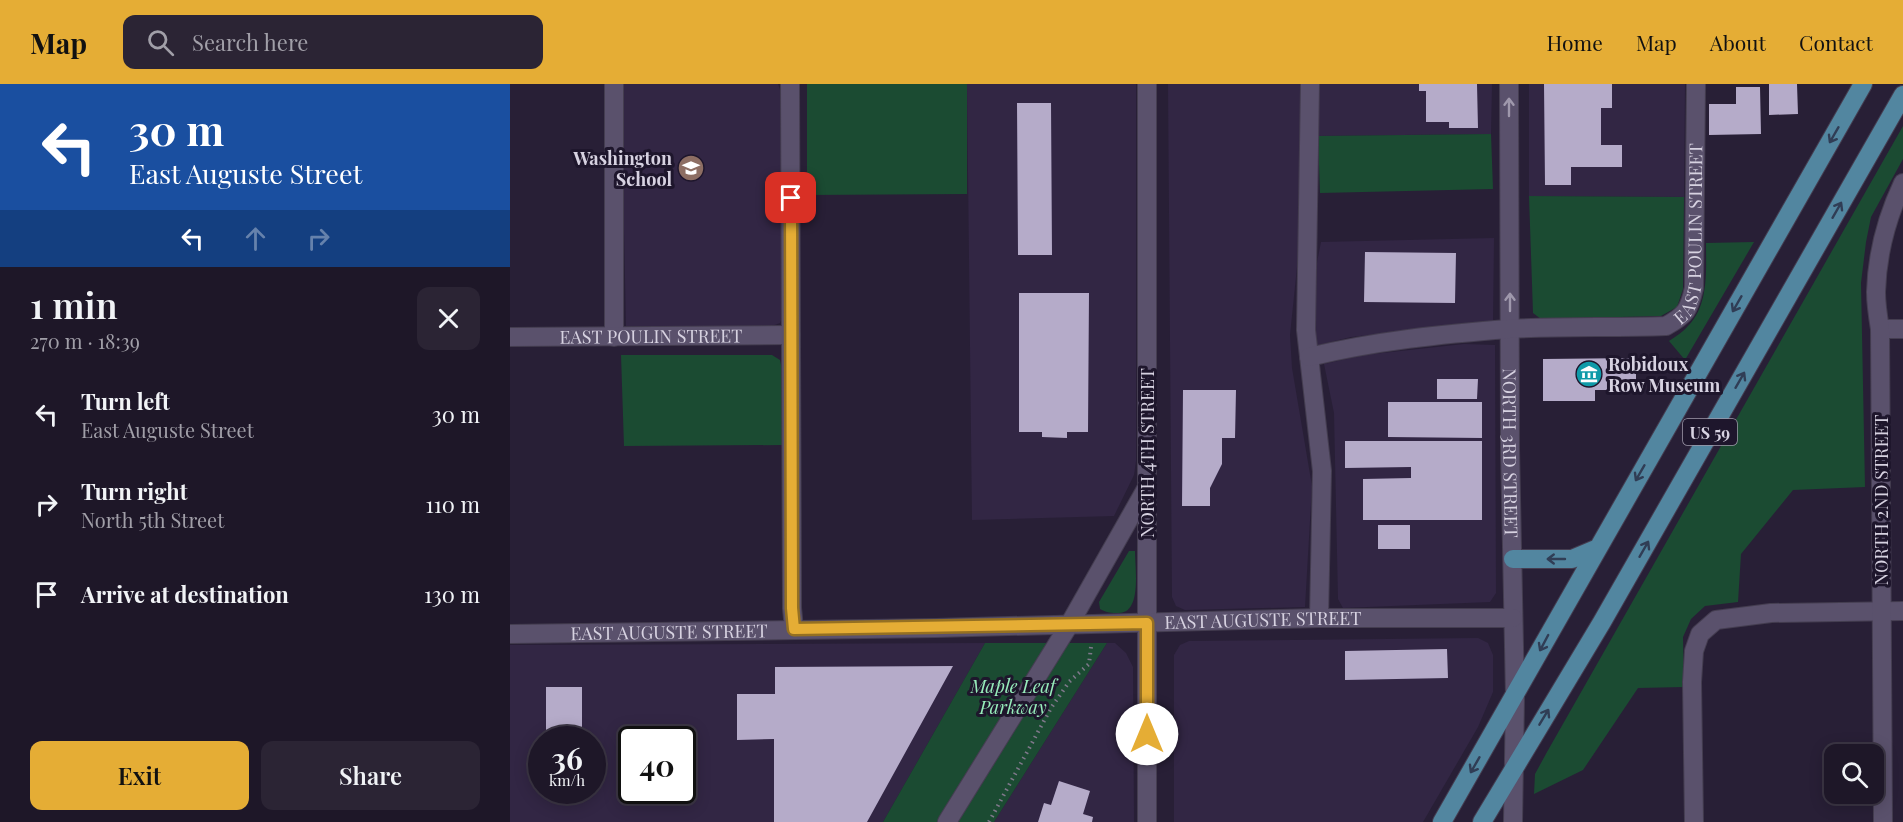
<!DOCTYPE html>
<html lang="en">
<head>
<meta charset="utf-8">
<style>
  :root { --surface:#1e1728; --page:#2b2434; --text:#f1f3f6; --muted:#a19fa8; --line:#3c3645; --accent:#e5ad35 }
  body { margin:0; font-family:"Playfair Display",serif; background:var(--page); color:var(--text); height:100vh; display:flex; flex-direction:column; font-size:22px; white-space:nowrap }
  * { box-sizing:border-box; margin:0 }
  p { font-size:20px; color:var(--muted) }
  .icon { flex:none; width:33px; height:33px; fill:none; stroke:currentColor; stroke-width:2; stroke-linecap:round; stroke-linejoin:round }
  .map { position:relative; flex:1; overflow:hidden }
  .drawer { display:flex; flex-direction:column; background:var(--surface); width:510px }
  .drawer>* { flex:none }
  .guide { background:#1a4fa0; color:#fff; overflow:hidden }
  .buttons { position:absolute; left:1314px; top:660px; display:grid; gap:12px }
  .buttons a { display:grid; place-items:center; width:60px; height:60px; border-radius:12px; background:var(--surface); box-shadow:0 3px 15px #0003,0 0 0 2px var(--line); font-size:30px }
  .speed { position:absolute; left:18px; top:642px; display:flex; gap:12px; font-size:30px; font-weight:700; text-align:center }
  .speed>* { display:grid; place-content:center; width:78px; height:78px; border-radius:50%; background:var(--surface); box-shadow:0 3px 15px #0003,0 0 0 2px var(--line); line-height:1 }
  .speed small { font-size:15px; font-weight:400 }
  .speed .limit { border:3px solid #111; border-radius:9px; background:#fff; color:#111 }
  .pin { position:absolute; display:grid; place-items:center; width:51px; height:51px; color:#fff; margin:-26px; border-radius:12px; box-shadow:0 3px 9px #0006 }
  .me { position:absolute; width:66px; margin:-33px; rotate:0deg; stroke-linejoin:round; filter:drop-shadow(0 0 4px #0008) }
  .turn { display:flex; align-items:center; gap:21px; height:126px; padding:0 30px; font-size:27px }
  .turn .icon { width:78px; height:78px; stroke-width:2.5 }
  .turn b { display:block; font-size:42px; line-height:51px }
  .lanes { display:flex; align-items:center; height:57px; padding:0 30px; background:#0003; justify-content:center; gap:30px; direction:ltr }
  .lanes .off { opacity:.35 }
  .round { display:grid; place-items:center; flex:none; width:63px; height:63px; border-radius:12px; background:var(--page) }
  .headline { display:flex; align-items:center; justify-content:space-between; height:102px; padding:0 30px }
  h1 { font-size:36px; font-weight:600; line-height:45px }
  .action { display:flex; gap:12px; margin-top:auto; padding:12px 30px }
  .action a { flex:1; height:69px; border-radius:12px; background:var(--accent); color:#111; font-size:24px; font-weight:600; line-height:69px; text-align:center }
  .action a+a { background:var(--page); color:var(--text) }
  ul { padding:0; list-style:none }
  li { display:flex; align-items:center; gap:18px; height:90px; padding:0 30px }
  li div { flex:1 }
  li b { display:block; font-size:22px }
  li em { font-style:normal }
  header { display:flex; align-items:center; gap:36px; box-sizing:border-box; height:84px; padding:0 30px; background:var(--accent); color:#111 }
  header strong { font-size:28px }
  nav { display:flex; gap:33px; margin-inline-start:auto; font-size:21px }
  .search { width:420px; height:54px; background:var(--page); display:flex; align-items:center; gap:15px; box-sizing:border-box; padding:0 21px; border-radius:12px; color:var(--muted); font-size:22px }
  main { display:flex; flex:1; min-height:0 }
  .map>svg:first-child { display:block }
  .built { fill:#322644; fill-rule:evenodd }
  .green { fill:#1b4b32 }
  .building { fill:#b5abc9 }
  .lines { fill:none; stroke-linecap:round; stroke-linejoin:round }
  .minor-casing { stroke:#443d50; stroke-width:20 }
  .major-casing { stroke:#443d50; stroke-width:20 }
  .path { stroke:#7f788b; stroke-width:4; stroke-dasharray:1.5 4.5; stroke-linecap:butt }
  .minor { stroke:#5a516c; stroke-width:18 }
  .major { stroke:#5286a0; stroke-width:18 }
  .oneway { stroke:#9f98ac }
  .oneway2 { stroke:#303d55 }
  .route-casing { stroke:#957022; stroke-width:15 }
  .route { stroke:#e5ad35; stroke-width:10 }
  .labels { text-anchor:middle; dominant-baseline:central; stroke-width:6; stroke-linejoin:round; paint-order:stroke }
  .shield { fill:#1e162c; stroke:#a09aab; stroke-width:1.5 }
  .shield-label { font-size:16px; font-weight:bold; fill:#d7d2e1 }
  .poi-label { font-size:18px; font-weight:bold; fill:#d7d2e1; stroke:#1e162c; text-anchor:end }
  .street-label { font-size:18px; fill:#d7d2e1; stroke:#1e162c }
  .park-label { font-size:18px; font-style:italic; fill:#97ecbb; stroke:#1e162c }
</style>
</head>
<body>
<header>
<strong>Map</strong>
<div class="search"><svg class="icon" aria-label="search" viewBox="0 0 24 24"><circle cx="10" cy="10" r="6"/><path d="M15 15l6 6"/></svg>Search here</div>
<nav><a>Home</a><a>Map</a><a>About</a><a>Contact</a></nav>
</header>
<main>
<section class="drawer">
<div class="guide">
<div class="turn"><svg class="icon" aria-label="left" viewBox="0 0 24 24"><path d="M17 20v-9H6M10 6l-5 5 5 5"/></svg><div><b>30 m</b>East Auguste Street</div></div>
<div class="lanes"><svg class="icon" aria-label="left" viewBox="0 0 24 24"><path d="M17 20v-9H6M10 6l-5 5 5 5"/></svg><svg class="icon off" aria-label="ahead" viewBox="0 0 24 24"><path d="M12 20V5M6 11l6-6 6 6"/></svg><svg class="icon off" aria-label="right" viewBox="0 0 24 24"><path d="M7 20v-9h11M14 6l5 5-5 5"/></svg></div>
</div>
<div class="headline"><div><h1>1 min</h1><p>270 m · 18:39</p></div><a class="round"><svg class="icon" aria-label="close" viewBox="0 0 24 24"><path d="M6 6l12 12M18 6L6 18"/></svg></a></div>
<ul>
<li><svg class="icon" aria-label="left" viewBox="0 0 24 24"><path d="M17 20v-9H6M10 6l-5 5 5 5"/></svg><div><b>Turn left</b><p>East Auguste Street</p></div><em>30 m</em></li>
<li><svg class="icon" aria-label="right" viewBox="0 0 24 24"><path d="M7 20v-9h11M14 6l5 5-5 5"/></svg><div><b>Turn right</b><p>North 5th Street</p></div><em>110 m</em></li>
<li><svg class="icon" aria-label="arrive" viewBox="0 0 24 24"><path d="M6 21V4h12l-3 4 3 4H6"/></svg><div><b>Arrive at destination</b></div><em>130 m</em></li>
</ul>
<div class="action"><a>Exit</a><a>Share</a></div>
</section>
<div class="map">
<svg width="1393" height="738" viewBox="0 0 1393 738">
  <rect width="100%" height="100%" fill="#281f36"/>
  <path class="built" d="M 111,0 L 268,0 L 272,11 L 273,230 L 270,239 L 262,242 L 116,242 Z
    M 457,0 L 626,0 L 626,377 L 624,391 L 604,432 L 462,436 Z
    M 658,0 L 793,0 L 792,135 L 780,251 L 782,284 L 802,402 L 795,523 L 675,526 L 666,522 L 662,513 Z
    M 807,0 L 982,0 L 981,50 L 808,52 Z
    M 1019,0 L 1175,0 L 1174,113 L 1019,112 Z
    M 984,154 L 983,238 L 841,253 L 804,262 L 800,214 L 811,158 Z
    M 954,260 L 985,261 L 986,509 L 980,518 L 833,524 L 828,515 L 824,329 L 814,280 L 854,271 Z
    M 968,554 L 978,559 L 983,571 L 983,608 L 968,643 L 913,738 L 664,738 L 664,571 L 670,561 L 679,557 Z
    M 475,559 L 373,738 L 0,738 L 0,561 ZM 32,656 L 82,656 L 82,706 L 32,706 ZM 122,656 L 172,656 L 172,706 L 122,706 Z
    M 597,559 L 605,559 L 616,569 L 623,583 L 624,738 L 484,738 Z"/>
  <path class="green" d="M 297,0 L 457,0 L 457,110 L 297,111 Z
    M 1393,42 L 1393,75 L 1361,133 L 1356,158 L 1351,199 L 1355,403 L 1283,406 L 1231,470 L 1228,518 L 1195,522 L 1181,535 L 1173,553 L 1174,603 L 1128,604 L 1073,686 L 1024,710 L 1025,690 L 1037,668 Z
    M 981,50 L 983,105 L 810,109 L 808,52 Z
    M 1019,112 L 1174,113 L 1173,205 L 1167,223 L 1151,232 L 1031,235 L 1023,229 Z
    M 1244,158 L 1175,276 L 1159,257 C 1166,252 1173,248 1178,242 C 1199,221 1196,186 1196,159 Z
    M 111,271 L 262,271 L 270,276 L 272,286 L 272,361 L 114,362 Z
    M 619,467 L 625,467 C 625,484 632,529 609,529 C 601,529 597,529 590,525 L 589,518 Z
    M 475,559 L 597,559 L 484,738 L 373,738 Z"/>
  <path class="building" d="M 909,0 L 967,0 L 968,44 L 939,44 L 939,38 L 916,38 L 916,7 L 909,7 Z
    M 1034,0 L 1102,0 L 1102,24 L 1091,24 L 1091,61 L 1112,61 L 1112,83 L 1061,83 L 1061,101 L 1035,101 Z
    M 1259,0 L 1287,0 L 1288,30 L 1259,31 Z
    M 1226,3 L 1250,3 L 1251,50 L 1199,51 L 1199,20 L 1226,20 Z
    M 507,19 L 541,19 L 542,171 L 508,171 Z
    M 855,168 L 946,169 L 945,219 L 854,218 Z
    M 509,209 L 579,209 L 578,348 L 557,348 L 557,354 L 532,353 L 532,348 L 509,348 Z
    M 1126,274 L 1126,306 L 1085,306 L 1085,317 L 1033,317 L 1033,275 Z
    M 927,295 L 968,295 L 967,315 L 927,315 Z
    M 673,306 L 726,306 L 725,354 L 712,354 L 712,380 L 700,404 L 700,422 L 672,422 Z
    M 878,318 L 972,318 L 972,354 L 878,353 Z
    M 835,357 L 972,357 L 972,436 L 853,436 L 853,395 L 901,394 L 901,383 L 835,384 Z
    M 868,441 L 900,441 L 900,465 L 868,465 Z
    M 937,565 L 938,594 L 835,596 L 835,567 Z
    M 443,582 L 357,738 L 264,738 L 264,655 L 227,656 L 227,610 L 265,610 L 265,583 Z
    M 36,603 L 72,603 L 72,656 L 36,656 Z
    M 549,697 L 580,707 L 573,730 L 583,733 L 582,738 L 528,738 L 534,719 L 541,721 Z"/>
  <g class="lines">
    <defs>
      <g id="minor">
        <path d="M 104,0 L 104,253"/>
        <path d="M 280,0 L 282,524 L 284,545"/>
        <path d="M 637,0 L 637,738"/>
        <path d="M 800,0 L 796,246 L 812,387 L 809,534"/>
        <path id="s1" d="M 999,0 L 1000,364 L 1005,612 L 1003,738"/>
        <path d="M 1370,245 L 1393,245"/>
        <path id="s2" d="M 0,253 L 281,251"/>
        <path id="s3" d="M 799,273 C 865,257 932,250 999,245 C 1051,242 1104,244 1156,242 C 1176,231 1179,226 1184,204 L 1186,0"/>
        <path id="s4" d="M 0,550 L 426,544 L 809,534 L 1003,534"/>
        <path d="M 437,738 L 559,541 L 636,405"/>
        <path d="M 1184,738 L 1182,598 L 1184,567 L 1190,550 L 1206,536 L 1261,529 L 1393,527"/>
        <path d="M 1373,738 L 1370,245 C 1368,233 1366,220 1366,208 C 1367,171 1377,133 1393,99"/>
      </g>
      <path id="major" d="M 1003,475 L 1062,475 L 1088,464
        M 932,738 L 1353,0
        M 972,738 L 1092,538 L 1393,11"/>
    </defs>
    <use href="#minor" class="minor-casing"/>
    <use href="#major" class="major-casing"/>
    <path class="path" d="M 479,738 L 541,624 L 559,598 L 579,580 L 581,563"/>
    <use href="#minor" class="minor"/>
    <use href="#major" class="major"/>
  </g>
  <defs><path id="oneway-shaft" d="M-6 0H5M1.5-3L5.5 0L1.5 3" fill="none" stroke-width="1.6" stroke-linecap="round" stroke-linejoin="round" transform="scale(1.5)"/></defs>
  <g class="oneway">
    <use href="#oneway-shaft" transform="translate(999 23) rotate(-90)"/>
    <use href="#oneway-shaft" transform="translate(1000 218) rotate(-90)"/>
  </g>
  <g class="oneway2">
    <use href="#oneway-shaft" transform="translate(1324 51) rotate(120)"/>
    <use href="#oneway-shaft" transform="translate(1327 126) rotate(-60)"/>
    <use href="#oneway-shaft" transform="translate(1227 220) rotate(120)"/>
    <use href="#oneway-shaft" transform="translate(1230 296) rotate(-60)"/>
    <use href="#oneway-shaft" transform="translate(1130 389) rotate(120)"/>
    <use href="#oneway-shaft" transform="translate(1134 465) rotate(-60)"/>
    <use href="#oneway-shaft" transform="translate(1046 475) rotate(180)"/>
    <use href="#oneway-shaft" transform="translate(1034 559) rotate(118)"/>
    <use href="#oneway-shaft" transform="translate(1034 633) rotate(-59)"/>
    <use href="#oneway-shaft" transform="translate(965 681) rotate(120)"/>
  </g>
  <g class="lines">
    <defs>
      <path id="route" d="M 281,114 L 282,524 L 284,545 L 637,539 L 637,650"/>
    </defs>
    <use href="#route" class="route-casing"/>
    <use href="#route" class="route"/>
  </g>
  <defs>
    <symbol id="school-disc" viewBox="-11 -11 22 22"><circle r="9.5" fill="#8d6e63" stroke="#1e162c"/><path d="M0-5L7-2L0 1L-7-2ZM-4 1L0 2.5L4 1V4Q0 6-4 4Z" fill="#fff"/></symbol>
    <symbol id="museum-disc" viewBox="-11 -11 22 22"><circle r="9.5" fill="#0f9aa8" stroke="#1e162c"/><path d="M0-6L6-3V-2H-6V-3ZM-5-1h2V3h-2ZM-1-1h2V3h-2ZM3-1h2V3H3ZM-6 4H6V6H-6Z" fill="#fff"/></symbol>
  </defs>
  <g fill-rule="evenodd">
    <use href="#school-disc" x="166" y="69" width="30" height="30"/>
    <use href="#museum-disc" x="1064" y="275" width="30" height="30"/>
  </g>
  <g class="labels">
    <rect class="shield" x="1173" y="335" width="54" height="26" rx="4.5"/>
    <g class="shield-label">
      <text x="1200" y="348">US 59</text>
    </g>
    <g class="poi-label">
      <text x="162" y="74">Washington<tspan x="162" dy="21">School</tspan></text>
      <text x="1098" y="280" text-anchor="start">Robidoux<tspan x="1098" dy="21">Row Museum</tspan></text>
    </g>
    <g class="street-label">
      <text stroke="none"><textPath href="#s3" startOffset="462">EAST POULIN STREET</textPath></text>
      <text stroke="none"><textPath href="#s2" startOffset="141">EAST POULIN STREET</textPath></text>
      <text transform="translate(637 369) rotate(-90)">NORTH 4TH STREET</text>
      <text stroke="none"><textPath href="#s1" startOffset="369">NORTH 3RD STREET</textPath></text>
      <text transform="translate(1371 416) rotate(-90)">NORTH 2ND STREET</text>
      <text stroke="none"><textPath href="#s4" startOffset="753">EAST AUGUSTE STREET</textPath></text>
      <text stroke="none"><textPath href="#s4" startOffset="159">EAST AUGUSTE STREET</textPath></text>
    </g>
    <g class="park-label">
      <text x="503" y="602">Maple Leaf<tspan x="503" dy="21">Parkway</tspan></text>
    </g>
  </g>
</svg>
<div class="buttons">
<a><svg class="icon" aria-label="search" viewBox="0 0 24 24"><circle cx="10" cy="10" r="6"/><path d="M15 15l6 6"/></svg></a>
</div>
<div class="speed"><div>36<small>km/h</small></div><div class="limit">40</div></div>
<div class="pin" style="left:281px;top:114px;background:#d93025"><svg class="icon" aria-label="arrive" viewBox="0 0 24 24"><path d="M6 21V4h12l-3 4 3 4H6"/></svg></div>
<svg class="me" style="left:637px;top:650px" viewBox="-20 -20 40 40"><circle r="19" fill="#fff"/><path d="M0-13L10 11 0 6-10 11z" fill="#e5ad35"/></svg>
</div>
</main>
</body>
</html>
